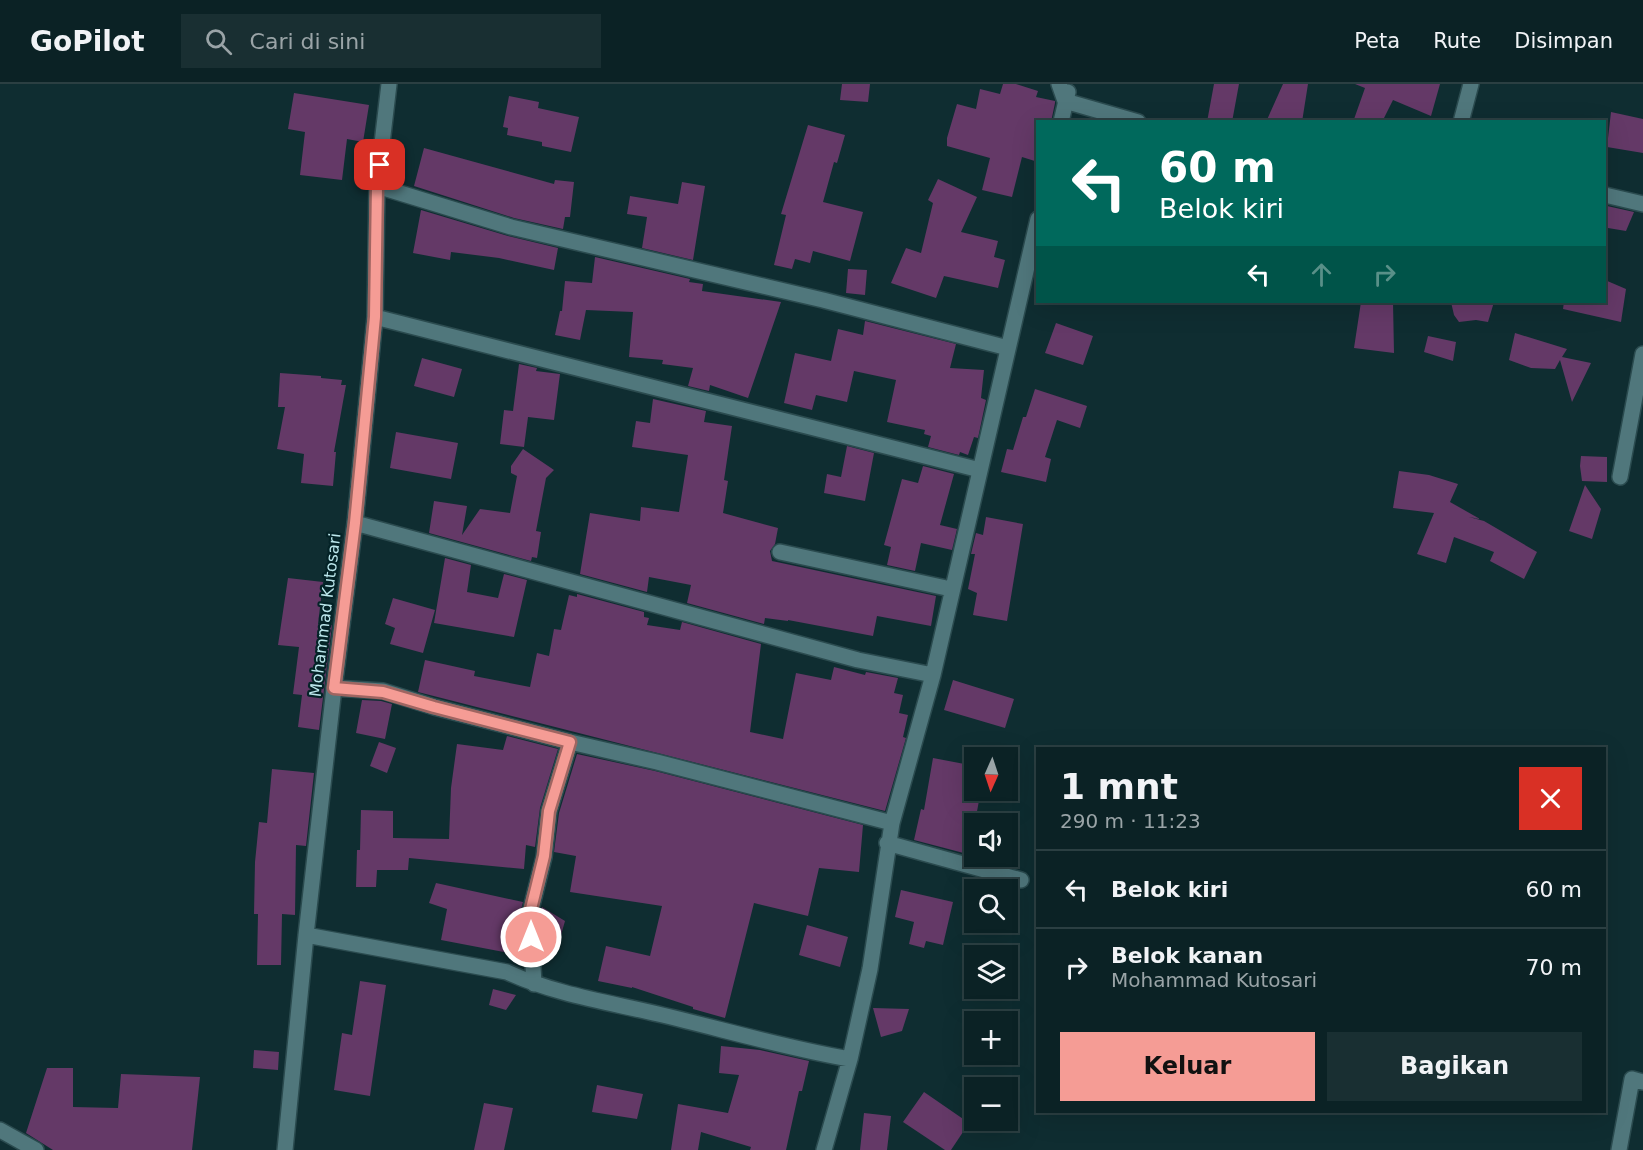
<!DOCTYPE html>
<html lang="id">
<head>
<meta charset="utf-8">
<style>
  :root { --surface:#0b2225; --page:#192f32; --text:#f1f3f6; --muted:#9aa4a7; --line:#2b3f42; --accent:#f59c95 }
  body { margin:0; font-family:"DejaVu Sans",sans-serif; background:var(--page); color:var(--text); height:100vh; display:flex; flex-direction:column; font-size:22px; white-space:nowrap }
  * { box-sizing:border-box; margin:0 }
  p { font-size:20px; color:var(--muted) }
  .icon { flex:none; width:33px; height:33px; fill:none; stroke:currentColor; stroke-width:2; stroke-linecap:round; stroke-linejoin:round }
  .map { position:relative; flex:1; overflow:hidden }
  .drawer { position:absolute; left:1036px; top:663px; width:570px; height:366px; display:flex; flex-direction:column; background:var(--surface); border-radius:0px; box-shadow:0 6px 24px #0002,0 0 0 2px var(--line) }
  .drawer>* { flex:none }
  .top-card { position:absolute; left:1036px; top:36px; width:570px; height:183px; border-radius:0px; box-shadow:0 6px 24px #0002,0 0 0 2px var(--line); background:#00695c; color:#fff; overflow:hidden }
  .needle { width:39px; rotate:183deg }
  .fabs { position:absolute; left:964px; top:663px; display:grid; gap:12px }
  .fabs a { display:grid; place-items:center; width:54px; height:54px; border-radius:0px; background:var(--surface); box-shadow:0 6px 24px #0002,0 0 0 2px var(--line); font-size:30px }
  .pin { position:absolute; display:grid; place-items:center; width:51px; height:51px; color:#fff; margin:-26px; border-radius:12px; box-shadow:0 3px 9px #0006 }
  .me { position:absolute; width:66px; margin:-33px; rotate:0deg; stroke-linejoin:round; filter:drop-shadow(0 0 4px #0008) }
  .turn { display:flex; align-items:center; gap:21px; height:126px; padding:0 24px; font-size:27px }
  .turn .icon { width:78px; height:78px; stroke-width:2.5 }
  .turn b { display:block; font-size:42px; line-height:51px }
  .lanes { display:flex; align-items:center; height:57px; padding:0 24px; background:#0003; justify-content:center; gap:30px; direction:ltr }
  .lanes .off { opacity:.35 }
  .round { display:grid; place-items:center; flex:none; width:63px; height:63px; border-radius:0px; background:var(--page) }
  .headline { display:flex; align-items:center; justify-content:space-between; height:102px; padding:0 24px }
  h1 { font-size:36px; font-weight:700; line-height:45px }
  .primary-button { display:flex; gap:12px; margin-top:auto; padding:12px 24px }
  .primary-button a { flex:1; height:69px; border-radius:0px; background:var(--accent); color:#111; font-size:24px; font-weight:700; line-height:69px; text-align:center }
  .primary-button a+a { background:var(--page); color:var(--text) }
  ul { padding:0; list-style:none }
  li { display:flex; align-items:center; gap:18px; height:78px; padding:0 24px; border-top:2px solid var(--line) }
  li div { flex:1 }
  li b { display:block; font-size:22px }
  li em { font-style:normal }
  header { display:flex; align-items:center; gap:36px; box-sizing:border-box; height:84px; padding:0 30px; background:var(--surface); border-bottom:2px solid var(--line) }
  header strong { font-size:28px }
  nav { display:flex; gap:33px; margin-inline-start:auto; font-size:21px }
  .search { width:420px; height:54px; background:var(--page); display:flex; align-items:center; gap:15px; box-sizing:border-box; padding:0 21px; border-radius:0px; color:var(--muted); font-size:22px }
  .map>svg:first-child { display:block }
  .building { fill:#643967 }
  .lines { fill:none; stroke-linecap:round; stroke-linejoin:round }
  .minor-casing { stroke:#2b4b4f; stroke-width:18 }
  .minor { stroke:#50777c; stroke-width:15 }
  .route-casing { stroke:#9f6561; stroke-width:15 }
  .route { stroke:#f59c95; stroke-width:10 }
  .labels { text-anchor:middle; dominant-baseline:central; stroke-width:4.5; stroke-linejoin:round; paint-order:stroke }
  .street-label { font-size:16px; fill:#bce7ec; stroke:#042327 }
</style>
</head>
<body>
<header>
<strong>GoPilot</strong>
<div class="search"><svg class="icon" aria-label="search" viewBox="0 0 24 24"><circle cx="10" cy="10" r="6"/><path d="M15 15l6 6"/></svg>Cari di sini</div>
<nav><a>Peta</a><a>Rute</a><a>Disimpan</a></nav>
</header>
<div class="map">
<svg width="1643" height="1066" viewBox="0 0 1643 1066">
  <rect width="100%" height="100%" fill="#0f2d31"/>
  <path class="building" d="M 842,0 L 870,0 L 868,18 L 840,16 Z
    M 1003,0 L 1016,0 L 1038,7 L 1036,13 L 1055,17 L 1055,19 L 1051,38 L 1038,38 L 1038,78 L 1022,73 L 1012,113 L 982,106 L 990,74 L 947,62 L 947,54 L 957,20 L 976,25 L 980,5 L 1000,10 Z
    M 1214,0 L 1239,0 L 1232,38 L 1207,38 Z
    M 1283,0 L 1308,0 L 1302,38 L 1266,38 Z
    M 1355,0 L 1440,0 L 1431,32 L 1393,16 L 1382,38 L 1353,38 L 1365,4 Z
    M 294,9 L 369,21 L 363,58 L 347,55 L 342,96 L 300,91 L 305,48 L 288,45 Z
    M 509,12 L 539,18 L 538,24 L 579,33 L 571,68 L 542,62 L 542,58 L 507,51 L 508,44 L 503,43 Z
    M 1611,28 L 1643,35 L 1643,69 L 1607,63 Z
    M 808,41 L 845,51 L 837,79 L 834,78 L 823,118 L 863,128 L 850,177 L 813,167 L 810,179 L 795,175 L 792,185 L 774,181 L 786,131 L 781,130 Z
    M 424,64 L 554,100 L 555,96 L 574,98 L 570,133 L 565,133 L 563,145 L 514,134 L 414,102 Z
    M 938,95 L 977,113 L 961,148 L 998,157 L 994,173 L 1005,176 L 998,204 L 944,192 L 936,214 L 891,199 L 906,164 L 921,169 L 933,119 L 928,116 Z
    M 682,98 L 705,102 L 693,176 L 642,164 L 647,133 L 627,130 L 630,112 L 678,120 Z
    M 1607,122 L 1634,128 L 1626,147 L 1608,144 Z
    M 421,126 L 508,152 L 558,164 L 554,186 L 499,174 L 451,168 L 450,176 L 413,169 Z
    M 595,173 L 690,195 L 689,198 L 703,200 L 702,207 L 781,218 L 748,314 L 710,301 L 709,307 L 688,302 L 693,284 L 662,280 L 663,276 L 629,273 L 633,228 L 586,226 L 580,256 L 555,251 L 560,227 L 562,227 L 565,197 L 592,199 Z
    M 848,185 L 867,186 L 865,211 L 846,209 Z
    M 1605,196 L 1626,205 L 1621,238 L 1563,225 L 1564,218 L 1605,218 Z
    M 1361,218 L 1393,218 L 1394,269 L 1354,264 Z
    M 1451,218 L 1494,218 L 1488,238 L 1476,236 L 1459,238 L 1454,231 Z
    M 865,237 L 956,260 L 950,284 L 984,286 L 981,314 L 986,316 L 978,354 L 974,353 L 968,371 L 960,368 L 959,371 L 928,363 L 931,352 L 924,350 L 925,346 L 887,338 L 896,296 L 854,287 L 847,318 L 816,311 L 812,326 L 784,319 L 795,269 L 831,277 L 838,245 L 863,251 Z
    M 1056,239 L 1093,252 L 1083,281 L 1045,269 Z
    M 1515,249 L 1567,265 L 1562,273 L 1591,279 L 1572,318 L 1560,276 L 1555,285 L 1531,284 L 1509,276 Z
    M 1428,252 L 1456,258 L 1453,277 L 1424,268 Z
    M 422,274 L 462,285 L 454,313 L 414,302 Z
    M 519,280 L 537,284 L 536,287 L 560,290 L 554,336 L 528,333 L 524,363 L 500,360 L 504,326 L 513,327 Z
    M 280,289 L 321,292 L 321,294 L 342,296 L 341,301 L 346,301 L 334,368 L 336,368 L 333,402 L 301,399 L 304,370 L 277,365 L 285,323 L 278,323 Z
    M 1035,305 L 1087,322 L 1080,344 L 1057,336 L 1045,373 L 1051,375 L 1046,398 L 1001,388 L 1007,365 L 1013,366 L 1023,333 L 1026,333 Z
    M 653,315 L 706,327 L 704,338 L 732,342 L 724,396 L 728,397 L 723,429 L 778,444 L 775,460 L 770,467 L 772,477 L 936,512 L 931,542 L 877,532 L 873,552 L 788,536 L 788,537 L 765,534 L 764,540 L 687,519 L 691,501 L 649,493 L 647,508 L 580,490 L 590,429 L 640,437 L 641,423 L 679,428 L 688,371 L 632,363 L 636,337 L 650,339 Z
    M 396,348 L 458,359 L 451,395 L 390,384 Z
    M 847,362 L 874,369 L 865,417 L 824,409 L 827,390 L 841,393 Z
    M 523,365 L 554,386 L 546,394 L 536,447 L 541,448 L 537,474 L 532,473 L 531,477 L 429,449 L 434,417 L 467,422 L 462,451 L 480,425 L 510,429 L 517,392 L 511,389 L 511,382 Z
    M 1581,372 L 1607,373 L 1607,398 L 1582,397 L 1580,382 Z
    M 923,382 L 954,390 L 940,441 L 957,445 L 952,466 L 921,459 L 915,487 L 887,481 L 891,463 L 884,461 L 902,395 L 918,399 Z
    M 1399,387 L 1429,391 L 1458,400 L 1450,418 L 1480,435 L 1469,433 L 1484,437 L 1537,468 L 1524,495 L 1490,477 L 1494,468 L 1454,453 L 1446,479 L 1417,470 L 1434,429 L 1393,424 Z
    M 1585,401 L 1601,425 L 1592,455 L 1569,447 Z
    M 986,433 L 1023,440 L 1007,537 L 973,531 L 977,509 L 968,505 L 975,470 L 971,470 L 976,449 L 983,451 Z
    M 445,474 L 471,481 L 467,508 L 498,514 L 504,490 L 527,496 L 514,553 L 434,539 Z
    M 288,494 L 323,498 L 318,540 L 332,541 L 319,646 L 298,643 L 302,611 L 293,610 L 299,563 L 278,561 Z
    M 577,510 L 644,528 L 644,533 L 649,534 L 647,541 L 680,546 L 682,538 L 761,560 L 750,648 L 783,655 L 796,589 L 831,596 L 834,583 L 865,591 L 866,588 L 898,594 L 894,609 L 903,611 L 899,629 L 908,631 L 903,653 L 906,654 L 885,727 L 418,608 L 425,576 L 475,587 L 474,592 L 530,603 L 537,569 L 549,572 L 554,545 L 561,546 L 569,511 L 577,513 Z
    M 393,514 L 435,526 L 423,569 L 390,560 L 395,544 L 385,540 Z
    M 953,596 L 1014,615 L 1005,644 L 944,626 Z
    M 362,616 L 381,617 L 392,620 L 385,655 L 356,649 Z
    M 507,652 L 558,665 L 540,724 L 535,763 L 526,761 L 524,785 L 409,774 L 408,786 L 377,786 L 376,803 L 356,803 L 357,766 L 360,766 L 361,726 L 393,727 L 393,754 L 449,755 L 451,704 L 457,660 L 503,666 Z
    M 379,658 L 396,664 L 387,689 L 370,682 Z
    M 577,670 L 655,687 L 863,741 L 859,788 L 819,784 L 808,832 L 754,819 L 725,934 L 693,925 L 693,923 L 632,903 L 632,904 L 598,897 L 606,862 L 650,872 L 662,822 L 570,808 L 576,772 L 554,768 L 559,729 Z
    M 933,674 L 975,682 L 975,706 L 981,706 L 975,738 L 975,772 L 914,756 L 921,725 L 924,726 Z
    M 272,685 L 314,689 L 306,762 L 296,761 L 295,831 L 282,830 L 281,881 L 257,881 L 258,830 L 254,830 L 255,778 L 259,738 L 267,739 Z
    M 436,799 L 523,818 L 520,830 L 521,850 L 513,850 L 509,869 L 441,856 L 447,825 L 429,819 Z
    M 901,806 L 953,818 L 943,861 L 926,857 L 924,864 L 909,860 L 914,838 L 895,833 Z
    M 542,823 L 565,837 L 561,851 L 541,851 L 540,830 Z
    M 807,841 L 848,853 L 840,883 L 799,871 Z
    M 360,897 L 386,901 L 370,1012 L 334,1006 L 342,949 L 352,951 Z
    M 493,905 L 516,911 L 506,926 L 489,921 Z
    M 873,924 L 909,925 L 902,947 L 881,953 Z
    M 721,962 L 760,966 L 809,977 L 802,1007 L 799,1007 L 786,1066 L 750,1066 L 751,1063 L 701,1048 L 698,1066 L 671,1066 L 678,1020 L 728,1029 L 739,991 L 719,989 Z
    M 254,966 L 279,968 L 278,986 L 253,984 Z
    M 47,984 L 73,984 L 73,1023 L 118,1024 L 121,990 L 200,993 L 192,1066 L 53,1066 L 26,1049 Z
    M 597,1001 L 643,1010 L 637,1035 L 592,1028 Z
    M 924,1008 L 969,1039 L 951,1066 L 945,1066 L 903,1038 Z
    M 484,1019 L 513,1024 L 504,1066 L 474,1066 Z
    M 864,1029 L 891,1032 L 887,1066 L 860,1066 Z"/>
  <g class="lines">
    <defs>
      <path id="minor" d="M 1059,0 L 1065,17 L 1138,38
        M 1061,38 L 1068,8
        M 1461,38 L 1471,0
        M 377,102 L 511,143 L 823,216 L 1008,264
        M 1605,111 L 1643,120
        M 375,233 L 980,386
        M 1620,393 L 1643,270
        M 355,439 L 858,576 L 933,591
        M 780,468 L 951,505
        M 334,604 L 383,607 L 434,623 L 570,658 L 657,678 L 892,739
        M 887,759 L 1021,796
        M 306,851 L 507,888 C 554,910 607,918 658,930 C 722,945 785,964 850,975
        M 534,900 L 530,829 L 544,773 L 549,727 L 570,658
        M 0,1046 L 36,1066
        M 285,1066 L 306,851 L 334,604 L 355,439 L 375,233 L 377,102 L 389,0
        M 824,1066 L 850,975 L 870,885 L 892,739 L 933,591 L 1038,135
        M 1619,1066 L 1632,995 L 1643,998"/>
    </defs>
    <use href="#minor" class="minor-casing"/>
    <use href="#minor" class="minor"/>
  </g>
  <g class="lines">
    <defs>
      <path id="route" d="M 380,81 L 377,102 L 375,233 L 355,439 L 334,604 L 383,608 L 434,623 L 570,658 L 549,727 L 544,772 L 530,829 L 531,853"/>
    </defs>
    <use href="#route" class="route-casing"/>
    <use href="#route" class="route"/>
  </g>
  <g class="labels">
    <g class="street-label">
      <text transform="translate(325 531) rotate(-83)">Mohammad Kutosari</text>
    </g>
  </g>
</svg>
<div class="fabs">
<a><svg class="needle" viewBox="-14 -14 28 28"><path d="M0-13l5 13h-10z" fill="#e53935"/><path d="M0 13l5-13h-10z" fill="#9aa4a7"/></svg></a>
<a><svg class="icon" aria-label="sound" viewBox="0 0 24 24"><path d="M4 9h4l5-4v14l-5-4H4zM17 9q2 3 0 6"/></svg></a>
<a><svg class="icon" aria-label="search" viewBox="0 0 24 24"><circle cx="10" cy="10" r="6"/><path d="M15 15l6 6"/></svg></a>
<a><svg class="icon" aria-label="layers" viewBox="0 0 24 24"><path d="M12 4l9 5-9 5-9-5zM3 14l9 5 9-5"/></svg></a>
<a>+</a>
<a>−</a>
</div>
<div class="pin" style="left:380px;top:81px;background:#d93025"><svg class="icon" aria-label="arrive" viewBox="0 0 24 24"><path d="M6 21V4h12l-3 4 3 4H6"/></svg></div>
<svg class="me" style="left:531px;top:853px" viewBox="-20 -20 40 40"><circle r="17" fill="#f59c95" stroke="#fff" stroke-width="3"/><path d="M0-11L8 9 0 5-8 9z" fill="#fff"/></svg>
<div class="top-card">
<div class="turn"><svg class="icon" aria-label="left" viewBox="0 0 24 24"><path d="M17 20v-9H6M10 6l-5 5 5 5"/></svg><div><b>60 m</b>Belok kiri</div></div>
<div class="lanes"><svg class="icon" aria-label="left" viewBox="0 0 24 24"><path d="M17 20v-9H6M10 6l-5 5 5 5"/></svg><svg class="icon off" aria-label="ahead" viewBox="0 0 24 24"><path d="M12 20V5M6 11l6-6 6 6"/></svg><svg class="icon off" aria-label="right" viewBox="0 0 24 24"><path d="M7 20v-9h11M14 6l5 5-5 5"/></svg></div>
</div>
<section class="drawer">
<div class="headline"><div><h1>1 mnt</h1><p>290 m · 11:23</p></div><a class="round" style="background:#d93025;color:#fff"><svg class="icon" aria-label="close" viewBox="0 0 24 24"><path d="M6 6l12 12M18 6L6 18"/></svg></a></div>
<ul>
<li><svg class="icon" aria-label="left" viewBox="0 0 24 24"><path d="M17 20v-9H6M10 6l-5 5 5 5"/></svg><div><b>Belok kiri</b></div><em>60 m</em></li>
<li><svg class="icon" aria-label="right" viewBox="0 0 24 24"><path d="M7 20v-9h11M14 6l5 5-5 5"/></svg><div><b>Belok kanan</b><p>Mohammad Kutosari</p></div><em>70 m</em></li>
</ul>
<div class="primary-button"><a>Keluar</a><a>Bagikan</a></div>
</section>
</div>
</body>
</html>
